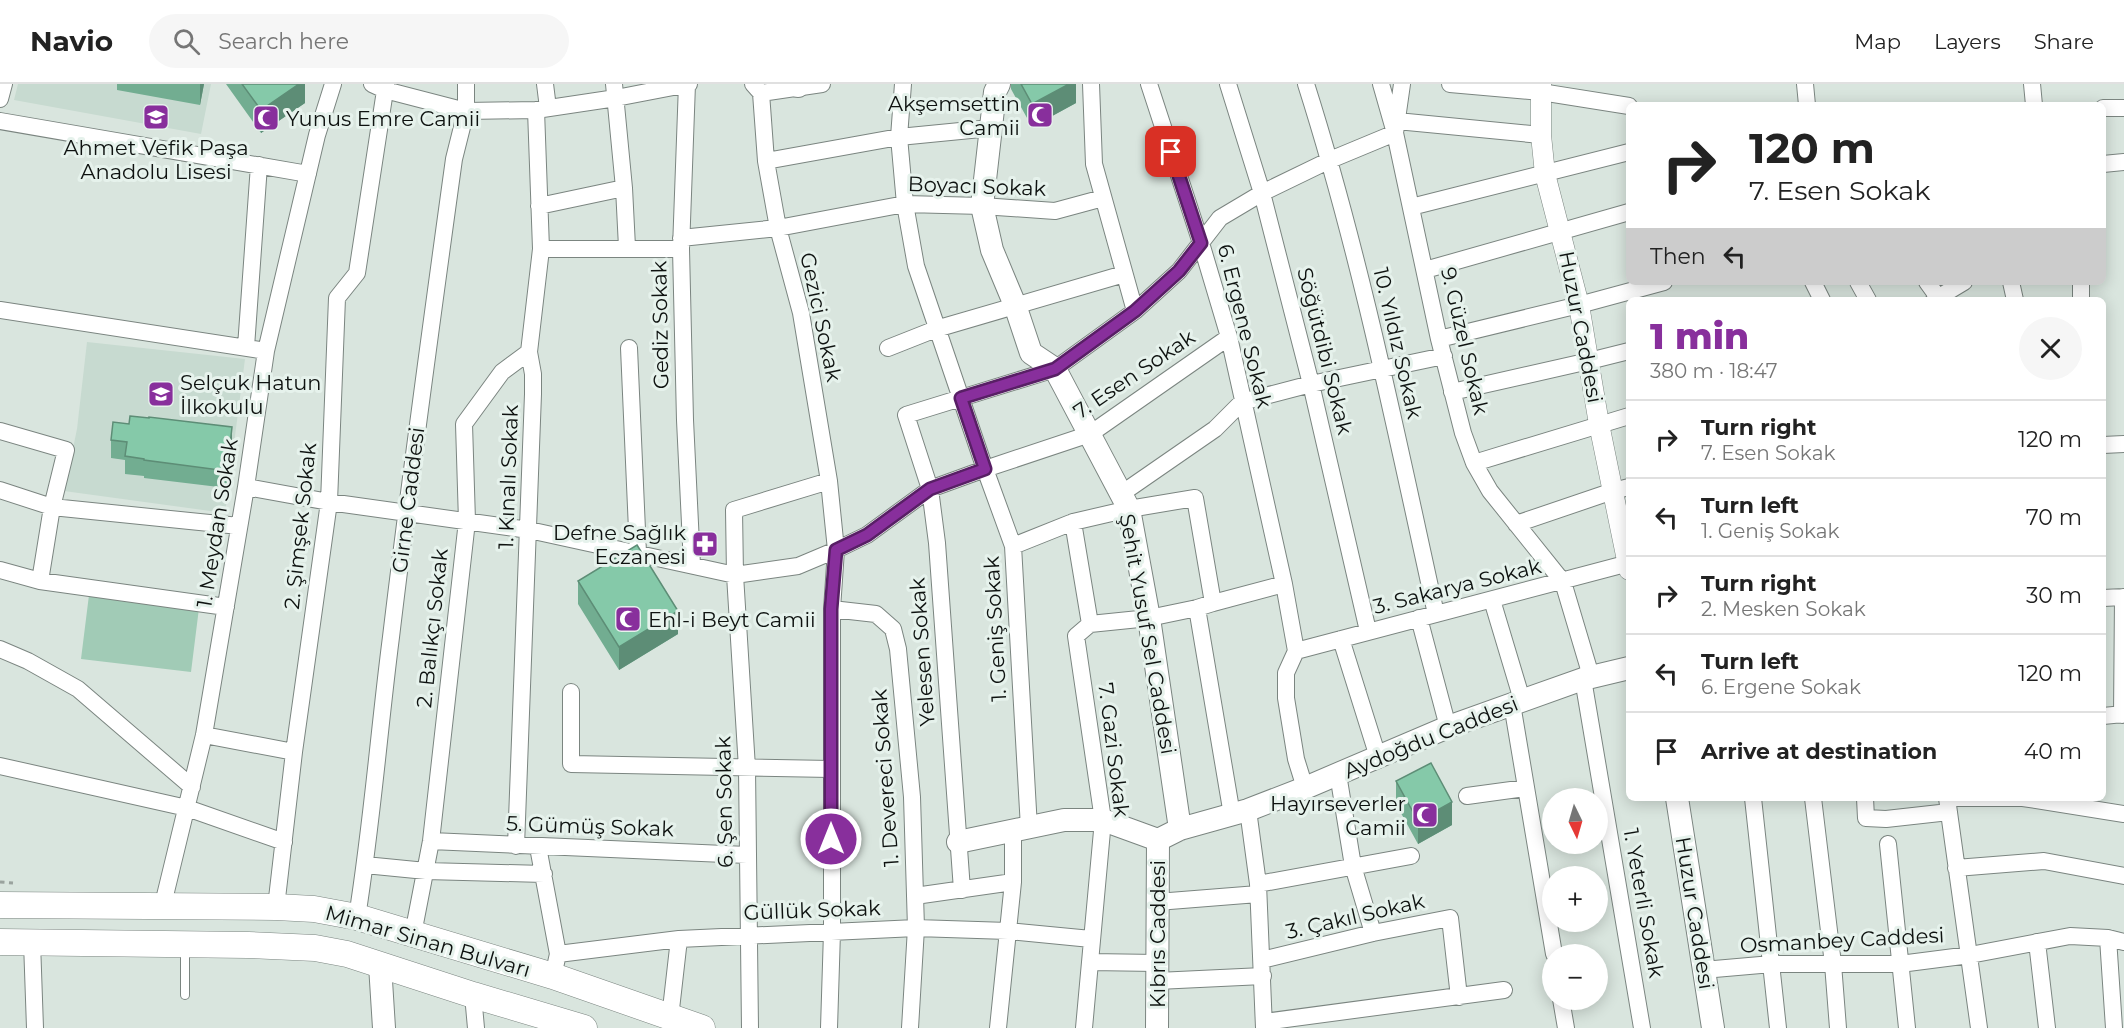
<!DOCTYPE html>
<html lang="en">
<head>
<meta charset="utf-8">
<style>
  :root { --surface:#fff; --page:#f6f6f6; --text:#222; --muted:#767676; --line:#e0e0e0; --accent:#882f9c }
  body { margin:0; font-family:Montserrat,sans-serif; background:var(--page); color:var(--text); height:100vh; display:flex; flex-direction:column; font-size:22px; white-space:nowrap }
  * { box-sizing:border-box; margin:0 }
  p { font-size:20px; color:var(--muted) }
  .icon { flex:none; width:33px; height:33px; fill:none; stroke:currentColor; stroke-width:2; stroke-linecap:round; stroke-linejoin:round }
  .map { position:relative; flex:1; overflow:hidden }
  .side { position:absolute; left:1626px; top:213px; width:480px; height:504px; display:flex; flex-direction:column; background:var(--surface); border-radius:9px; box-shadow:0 3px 15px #0003 }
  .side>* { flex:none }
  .hud { position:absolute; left:1626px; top:18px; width:480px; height:183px; border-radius:9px; box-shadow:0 3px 15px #0003; background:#fff; color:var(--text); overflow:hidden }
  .needle { width:39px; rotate:175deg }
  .fabs { position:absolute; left:1542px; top:704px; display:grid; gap:12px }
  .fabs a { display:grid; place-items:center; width:66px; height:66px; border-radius:50%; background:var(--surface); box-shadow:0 3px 15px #0003; font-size:30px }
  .pin { position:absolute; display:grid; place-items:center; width:51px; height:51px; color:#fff; margin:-26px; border-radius:12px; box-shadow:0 3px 9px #0006 }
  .me { position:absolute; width:66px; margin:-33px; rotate:0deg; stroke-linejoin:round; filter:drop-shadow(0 0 4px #0008) }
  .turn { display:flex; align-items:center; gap:21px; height:126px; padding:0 24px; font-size:27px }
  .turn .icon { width:78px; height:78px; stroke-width:2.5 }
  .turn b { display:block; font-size:42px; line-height:51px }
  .then { display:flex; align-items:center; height:57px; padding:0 24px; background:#0003; gap:12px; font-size:22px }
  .round { display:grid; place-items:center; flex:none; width:63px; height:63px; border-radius:32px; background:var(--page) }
  .summary { display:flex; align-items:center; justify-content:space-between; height:102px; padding:0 24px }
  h1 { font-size:36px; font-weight:800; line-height:45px; color:var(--accent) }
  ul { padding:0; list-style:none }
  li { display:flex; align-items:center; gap:18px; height:78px; padding:0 24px; border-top:2px solid var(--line) }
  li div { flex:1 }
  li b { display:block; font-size:22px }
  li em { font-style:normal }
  header { display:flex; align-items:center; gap:36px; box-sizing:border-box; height:84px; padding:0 30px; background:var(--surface); border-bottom:2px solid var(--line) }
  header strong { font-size:28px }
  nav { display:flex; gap:33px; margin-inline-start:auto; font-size:21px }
  .search { width:420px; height:54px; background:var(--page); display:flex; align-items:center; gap:15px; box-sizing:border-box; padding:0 21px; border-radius:33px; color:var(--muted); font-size:22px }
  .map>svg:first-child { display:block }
  .built { fill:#c7dad0 }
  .green { fill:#a1cbb6 }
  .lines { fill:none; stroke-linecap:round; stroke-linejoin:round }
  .service-casing { stroke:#7b8580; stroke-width:10 }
  .minor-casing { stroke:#7b8580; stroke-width:18 }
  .tertiary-casing { stroke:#7b8580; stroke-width:21 }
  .secondary-casing { stroke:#7b8580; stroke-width:24 }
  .primary-casing { stroke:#7b8580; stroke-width:27 }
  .path { stroke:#9aa39e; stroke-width:3; stroke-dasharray:4.5 4.5; stroke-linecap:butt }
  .service { stroke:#fff; stroke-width:8 }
  .minor { stroke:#fff; stroke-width:16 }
  .tertiary { stroke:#fff; stroke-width:20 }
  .secondary { stroke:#fff; stroke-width:22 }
  .primary { stroke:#fff; stroke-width:26 }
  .wall { fill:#72ad91 }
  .shaded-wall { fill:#5d8d76 }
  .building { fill:#85c9a9; stroke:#5d8d76; stroke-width:1.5 }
  .route-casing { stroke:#581f65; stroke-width:15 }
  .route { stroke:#882f9c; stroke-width:10 }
  .labels { text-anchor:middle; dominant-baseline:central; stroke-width:6; stroke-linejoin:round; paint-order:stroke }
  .poi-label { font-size:21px; fill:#0e1210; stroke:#e6f2ec; text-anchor:end }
  .street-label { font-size:21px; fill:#0e1210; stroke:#e6f2ec }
</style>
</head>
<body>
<header>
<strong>Navio</strong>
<div class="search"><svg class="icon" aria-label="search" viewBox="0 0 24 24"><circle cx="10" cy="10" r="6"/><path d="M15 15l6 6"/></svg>Search here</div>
<nav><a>Map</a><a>Layers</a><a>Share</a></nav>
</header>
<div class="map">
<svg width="2124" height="944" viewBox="0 0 2124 944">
  <rect width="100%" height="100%" fill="#d9e5de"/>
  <path class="built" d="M 18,0 L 211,0 L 201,50 L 14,16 Z
    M 87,258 L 245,275 L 225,429 L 64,407 L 77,345 Z"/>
  <path class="green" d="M 89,511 L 199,524 L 191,588 L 81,575 Z"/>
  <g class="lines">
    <defs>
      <path id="service" d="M 185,863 L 185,911"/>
      <path id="minor" d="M 372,0 L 385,6 L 466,27 L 536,26 L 616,14 L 689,0
        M 545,0 L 548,24
        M 614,0 L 624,104 L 627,163
        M 687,0 L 681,165 L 685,336 L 692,481
        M 753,0 L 761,9 L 822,0
        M 903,0 L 899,53 L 905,120 L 916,182 L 985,385 L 1013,462 L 1029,744
        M 1091,0 L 1094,80 L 1135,227
        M 1149,0 L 1201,159 L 1229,253 L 1284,500 L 1296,567 L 1286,589 L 1286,614 L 1296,675 L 1305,704
        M 1228,0 L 1262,109 L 1311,300 L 1368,547
        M 1306,0 C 1361,173 1397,353 1436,530
        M 1381,0 L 1395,49 L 1439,255 L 1463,349 L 1474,379 L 1490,407 L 1563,498 L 1591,592
        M 1450,0 L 1541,8 L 1629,22
        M 1805,0 L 1807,21
        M 2032,0 L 2034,21
        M 761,9 L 766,77 L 778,144 L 801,229 L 829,397 L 836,466 L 832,525 L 832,848 L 829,944
        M 0,15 L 4,0
        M 2103,24 L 2124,24
        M 0,37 L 308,90
        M 1397,37 L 1541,51
        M 766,77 L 899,53 L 991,44
        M 2103,80 L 2124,78
        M 539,122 L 624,104
        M 1411,123 L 1629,68
        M 681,154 L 778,144 L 905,120 L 982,122 L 1055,127 L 1103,114
        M 541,165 L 681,165
        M 1425,186 L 1629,128
        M 1813,198 L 1822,216
        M 1858,198 L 1868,216
        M 1927,198 L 1940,216
        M 2011,198 L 2015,216
        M 2081,198 L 2081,216
        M 1934,216 L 1964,198
        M 0,226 L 266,267
        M 1439,255 L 1579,221 L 1664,198
        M 246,263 L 259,81
        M 629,264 L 638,469
        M 888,264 L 936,245 L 1124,190
        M 1452,308 L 1589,277 L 1629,267
        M 0,347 L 66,366 L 52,423 L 40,497
        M 2103,361 L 2124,360
        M 1474,379 L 1629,332
        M 246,403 L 329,418 L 529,446 L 735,491 L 798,482 L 836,466 L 867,451 L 930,405 L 985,385 L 1090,350 L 1229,253
        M 0,406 L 52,423 L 239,442
        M 1121,410 L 1215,345 L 1242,318 L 1311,300 L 1444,272
        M 1073,438 L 1090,540 L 1076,552 L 1103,736 L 1084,944
        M 1516,440 L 1613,407 L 1629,403
        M 1013,462 L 1073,438 L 1129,425 L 1195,414 L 1213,519 L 1197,524 L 1232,731
        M 0,486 L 40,497 L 226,523
        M 2103,514 L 2124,513
        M 1492,516 L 1522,616
        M 1213,519 L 1284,500
        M 832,525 L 876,530 L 893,545 L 898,565 L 912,713 L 916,844 L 910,944
        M 1419,534 L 1448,643
        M 1090,540 L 1149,534 L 1197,524
        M 1341,555 L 1378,673
        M 0,565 L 28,577 L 78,605 L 192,703
        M 1296,567 L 1629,479
        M 1583,595 L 1642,944
        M 571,608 L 571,680 L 831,685
        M 1512,620 L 1554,870
        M 2122,631 L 2123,513
        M 2103,632 L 2124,630
        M 204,651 L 294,668
        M 0,682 L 187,724 L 284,758
        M 1338,690 L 1353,782 L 1373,849
        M 1467,712 L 1526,704
        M 1753,714 L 1778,944
        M 1813,714 L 1833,880 L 1838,944
        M 1865,714 L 1866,734 L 1886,735 L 1949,728
        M 2023,714 L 2124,730
        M 1248,726 L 1258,800 L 1264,944
        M 431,757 L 747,771
        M 1888,760 L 1907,944
        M 516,762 L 533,310 L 533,290 L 529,268 L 541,165 L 536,26
        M 538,763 L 558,870
        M 365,781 L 426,787 L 544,790
        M 1956,784 L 2044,777 L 2124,792
        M 1258,800 L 1411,772
        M 962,806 L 937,459 L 930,405 L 906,331 L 1055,285 L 1135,227 L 1179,187 L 1220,134 L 1262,109 L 1330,76 L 1395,49 L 1402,0
        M 915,812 L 1013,798
        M 1157,818 L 1258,810
        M 163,820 L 204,651 L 246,403 L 266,267 L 317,51 L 333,0
        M 276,823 L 294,668 L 329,418 L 337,214 L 357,189 L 386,0
        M 357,833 C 372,740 379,646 391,553 C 410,394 432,234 454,75 L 466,27 L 466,0
        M 413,850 L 431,757 L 467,437 L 464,340 L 502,288 L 529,268
        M 2108,854 L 2114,944
        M 32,858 L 35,944
        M 2037,858 L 2047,944
        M 1262,876 L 1373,849 L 1450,834 L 1459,913
        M 1090,878 L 1157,879
        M 1703,886 L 1772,880 L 1900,880 L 1970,871 L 2070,852 L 2108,854 L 2124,858
        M 553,892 L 558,870 L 679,855 L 916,844 L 1008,847 L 1091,855
        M 1157,897 L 1263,892
        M 473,911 L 476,944
        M 1561,915 L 1566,944
        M 670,934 L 679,855
        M 1264,938 L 1504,906
        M 750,944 L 747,684 L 735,491 L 734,426 L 829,397
        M 998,944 L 1013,798 L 1013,748
        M 1979,944 L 1947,714 L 2023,714"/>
      <path id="tertiary" d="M 1541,0 L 1541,51 L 1545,90 L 1579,221 L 1599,340 L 1629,486"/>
      <path id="secondary" d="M 999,0 L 995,8 L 982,122 L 992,166 L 1015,221 L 1031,269 L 1055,285 L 1129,425 L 1149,534 L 1180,745
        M 798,2 L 798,0
        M 1677,714 L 1713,944
        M 958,758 L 1064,736 L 1103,736 L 1158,756 L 1180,745 L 1248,726 L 1305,704 L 1448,643 L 1583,595 L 1629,584
        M 380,881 L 384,944
        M 1157,944 L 1158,756"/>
      <path id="primary" d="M 0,821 L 276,823 L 314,825 L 357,833 L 553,892 L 702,944
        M 0,858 L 248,861 L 315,864 L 347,870 L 473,911 L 584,944"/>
    </defs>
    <use href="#service" class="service-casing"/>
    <use href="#minor" class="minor-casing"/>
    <use href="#tertiary" class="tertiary-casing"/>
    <use href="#secondary" class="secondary-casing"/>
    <use href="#primary" class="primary-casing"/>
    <path class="path" d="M 0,798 L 13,799"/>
    <use href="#service" class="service"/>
    <use href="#minor" class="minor"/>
    <use href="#tertiary" class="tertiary"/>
    <use href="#secondary" class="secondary"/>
    <use href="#primary" class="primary"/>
  </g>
  <path class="wall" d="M 117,0 L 204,0 L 200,21 L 117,6 Z
    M 226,0 L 305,0 L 305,19 L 261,49 Z
    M 1011,0 L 1076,0 L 1076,19 L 1032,43 L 1011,5 Z
    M 129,340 L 232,361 L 227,404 L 144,394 L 144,392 L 125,390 L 125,376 L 111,374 L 111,356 Z
    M 578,497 L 678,550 L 619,586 L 578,520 Z
    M 1396,697 L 1452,741 L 1418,760 L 1396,720 Z"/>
  <path class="shaded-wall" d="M 200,0 L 204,0 L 200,21 Z
    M 299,0 L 305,0 L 305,19 L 261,49 L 261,26 Z
    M 1069,0 L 1076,0 L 1076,19 L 1032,43 L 1032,20 Z
    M 232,343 L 232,361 L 227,404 L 227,387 Z
    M 678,527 L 678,550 L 619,586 L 619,563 Z
    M 1452,718 L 1452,741 L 1418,760 L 1418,737 Z"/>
  <path class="building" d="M 242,0 L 299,0 L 261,26 Z
    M 1021,0 L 1069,0 L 1032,20 Z
    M 130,332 L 149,334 L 149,333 L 232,343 L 227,387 L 144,376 L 144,375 L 125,372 L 127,358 L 111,356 L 113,338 L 129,340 Z
    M 637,461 L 678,527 L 619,563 L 578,497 Z
    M 1431,679 L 1452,718 L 1418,737 L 1396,697 Z"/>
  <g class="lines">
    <defs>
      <path id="route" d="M 831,755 L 831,525 L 836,466 L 867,451 L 930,405 L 985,385 L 961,314 L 1055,285 L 1135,227 L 1179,187 L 1201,159 L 1171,68"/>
    </defs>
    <use href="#route" class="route-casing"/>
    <use href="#route" class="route"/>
  </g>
  <defs>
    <symbol id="mosque-square" viewBox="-11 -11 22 22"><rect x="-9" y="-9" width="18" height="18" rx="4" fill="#882f9c" stroke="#e6f2ec"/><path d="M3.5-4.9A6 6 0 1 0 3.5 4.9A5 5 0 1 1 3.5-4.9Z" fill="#fff"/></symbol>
    <symbol id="school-square" viewBox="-11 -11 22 22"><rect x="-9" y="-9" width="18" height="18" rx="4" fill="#882f9c" stroke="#e6f2ec"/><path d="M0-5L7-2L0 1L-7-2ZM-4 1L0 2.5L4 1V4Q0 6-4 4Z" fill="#fff"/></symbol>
    <symbol id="pharmacy-square" viewBox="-11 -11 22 22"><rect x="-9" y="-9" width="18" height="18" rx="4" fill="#882f9c" stroke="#e6f2ec"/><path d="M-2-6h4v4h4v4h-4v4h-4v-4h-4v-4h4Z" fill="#fff"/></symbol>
  </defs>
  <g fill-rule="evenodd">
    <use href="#mosque-square" x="1025" y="16" width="30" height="30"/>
    <use href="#school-square" x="141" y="18" width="30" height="30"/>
    <use href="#mosque-square" x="251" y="19" width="30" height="30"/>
    <use href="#school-square" x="146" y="295" width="30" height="30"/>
    <use href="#pharmacy-square" x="690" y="445" width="30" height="30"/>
    <use href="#mosque-square" x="613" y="520" width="30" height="30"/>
    <use href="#mosque-square" x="1410" y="716" width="30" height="30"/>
  </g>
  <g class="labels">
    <g class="poi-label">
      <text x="1020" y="19">Akşemsettin<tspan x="1020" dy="24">Camii</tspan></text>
      <text x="286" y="34" text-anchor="start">Yunus Emre Camii</text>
      <text x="156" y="63" text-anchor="middle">Ahmet Vefik Paşa<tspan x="156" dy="24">Anadolu Lisesi</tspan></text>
      <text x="180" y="298" text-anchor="start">Selçuk Hatun<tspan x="180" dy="24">İlkokulu</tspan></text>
      <text x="686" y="448">Defne Sağlık<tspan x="686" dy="24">Eczanesi</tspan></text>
      <text x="648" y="535" text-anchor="start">Ehl-i Beyt Camii</text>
      <text x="1406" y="719">Hayırseverler<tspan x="1406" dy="24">Camii</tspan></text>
    </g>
    <g class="street-label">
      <text transform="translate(977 102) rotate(2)">Boyacı Sokak</text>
      <text transform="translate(821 233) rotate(78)">Gezici Sokak</text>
      <text transform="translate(660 241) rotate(-91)">Gediz Sokak</text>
      <text transform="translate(1245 242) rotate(76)">6. Ergene Sokak</text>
      <text transform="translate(1581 243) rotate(79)">Huzur Caddesi</text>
      <text transform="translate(1465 257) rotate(77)">9. Güzel Sokak</text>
      <text transform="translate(1398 259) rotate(77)">10. Yıldız Sokak</text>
      <text transform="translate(1325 267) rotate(76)">Söğütdibi Sokak</text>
      <text transform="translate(1134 290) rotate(-34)">7. Esen Sokak</text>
      <text transform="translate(508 393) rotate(-88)">1. Kınalı Sokak</text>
      <text transform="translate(408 416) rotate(-83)">Girne Caddesi</text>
      <text transform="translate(217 439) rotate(-81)">1. Meydan Sokak</text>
      <text transform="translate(300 442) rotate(-84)">2. Şimşek Sokak</text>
      <text transform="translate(1457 502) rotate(-14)">3. Sakarya Sokak</text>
      <text transform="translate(432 544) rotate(-84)">2. Balıkçı Sokak</text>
      <text transform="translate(995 545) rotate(-93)">1. Geniş Sokak</text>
      <text transform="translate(1148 550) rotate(80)">Şehit Yusuf Sel Caddesi</text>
      <text transform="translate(922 568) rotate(-94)">Yelesen Sokak</text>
      <text transform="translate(1431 653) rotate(-22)">Aydoğdu Caddesi</text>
      <text transform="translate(1114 666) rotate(83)">7. Gazi Sokak</text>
      <text transform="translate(885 694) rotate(-94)">1. Devereci Sokak</text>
      <text transform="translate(724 718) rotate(-91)">6. Şen Sokak</text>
      <text transform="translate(590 742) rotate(2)">5. Gümüş Sokak</text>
      <text transform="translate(1644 819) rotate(80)">1. Yeterli Sokak</text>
      <text transform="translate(812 826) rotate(-2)">Güllük Sokak</text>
      <text transform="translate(1695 829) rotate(81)">Huzur Caddesi</text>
      <text transform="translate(1355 832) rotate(-13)">3. Çakıl Sokak</text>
      <text transform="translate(1157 850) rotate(-90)">Kıbrıs Caddesi</text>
      <text transform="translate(1842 856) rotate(-3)">Osmanbey Caddesi</text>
      <text transform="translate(428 857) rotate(16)">Mimar Sinan Bulvarı</text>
    </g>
  </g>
</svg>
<div class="fabs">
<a><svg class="needle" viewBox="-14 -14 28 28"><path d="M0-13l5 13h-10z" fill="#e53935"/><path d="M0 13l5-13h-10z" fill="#767676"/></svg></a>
<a>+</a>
<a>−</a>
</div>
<div class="pin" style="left:1171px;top:68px;background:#d93025"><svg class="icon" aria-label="arrive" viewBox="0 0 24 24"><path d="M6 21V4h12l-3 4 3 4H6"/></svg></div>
<svg class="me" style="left:831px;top:755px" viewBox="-20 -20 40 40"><circle r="17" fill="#882f9c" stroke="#fff" stroke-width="3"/><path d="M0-11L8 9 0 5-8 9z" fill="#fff"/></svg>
<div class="hud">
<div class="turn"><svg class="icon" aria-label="right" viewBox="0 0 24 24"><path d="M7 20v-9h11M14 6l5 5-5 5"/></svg><div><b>120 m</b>7. Esen Sokak</div></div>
<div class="then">Then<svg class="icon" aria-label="left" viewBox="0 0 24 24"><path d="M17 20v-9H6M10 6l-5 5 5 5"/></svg></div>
</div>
<section class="side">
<div class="summary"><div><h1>1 min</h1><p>380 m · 18:47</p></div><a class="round"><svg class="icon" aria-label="close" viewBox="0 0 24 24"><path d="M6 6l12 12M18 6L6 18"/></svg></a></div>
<ul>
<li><svg class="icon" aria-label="right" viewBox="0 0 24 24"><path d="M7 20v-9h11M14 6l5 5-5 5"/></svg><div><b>Turn right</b><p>7. Esen Sokak</p></div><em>120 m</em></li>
<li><svg class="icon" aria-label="left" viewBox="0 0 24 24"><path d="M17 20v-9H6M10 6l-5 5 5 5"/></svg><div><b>Turn left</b><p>1. Geniş Sokak</p></div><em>70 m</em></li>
<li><svg class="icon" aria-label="right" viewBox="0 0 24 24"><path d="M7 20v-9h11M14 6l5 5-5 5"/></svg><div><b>Turn right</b><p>2. Mesken Sokak</p></div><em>30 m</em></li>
<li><svg class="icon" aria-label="left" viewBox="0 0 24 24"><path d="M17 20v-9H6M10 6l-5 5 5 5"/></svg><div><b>Turn left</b><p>6. Ergene Sokak</p></div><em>120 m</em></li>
<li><svg class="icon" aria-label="arrive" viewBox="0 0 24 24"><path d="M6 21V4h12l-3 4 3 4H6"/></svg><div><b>Arrive at destination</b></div><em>40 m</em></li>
</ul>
</section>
</div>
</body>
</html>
